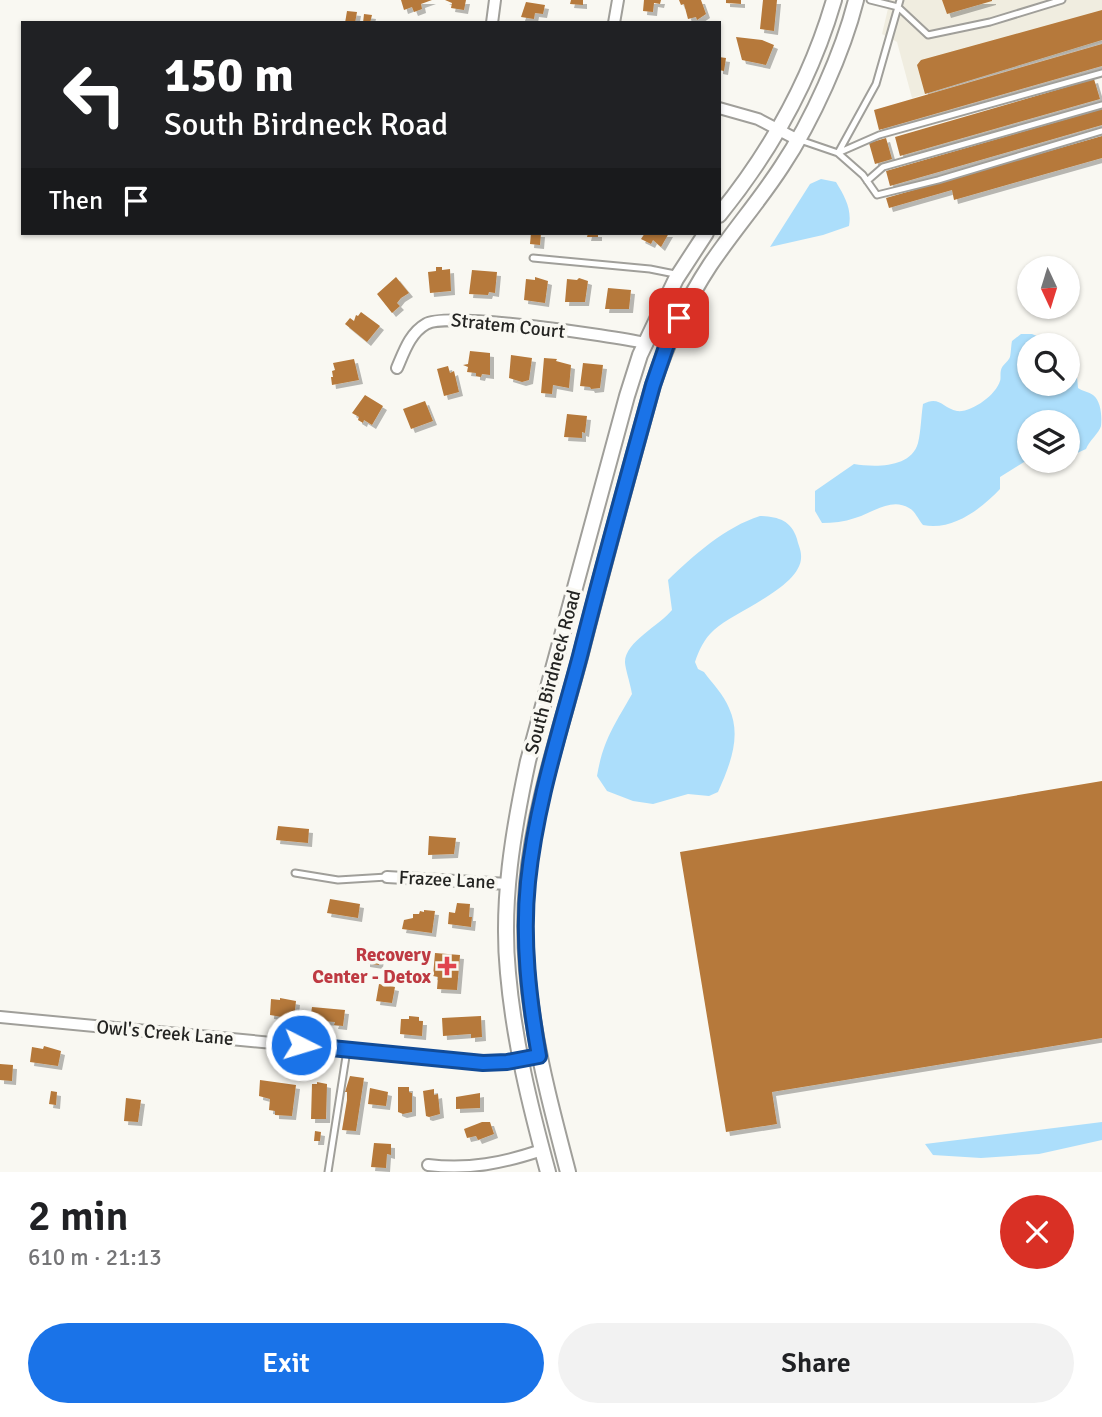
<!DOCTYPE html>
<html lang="en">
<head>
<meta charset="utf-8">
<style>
  :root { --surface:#fff; --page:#f2f2f2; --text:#202124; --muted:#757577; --accent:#1a73e8 }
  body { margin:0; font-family:Signika,sans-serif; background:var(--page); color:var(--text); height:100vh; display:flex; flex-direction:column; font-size:26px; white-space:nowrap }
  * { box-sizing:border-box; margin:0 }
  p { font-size:23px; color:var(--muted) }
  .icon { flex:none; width:38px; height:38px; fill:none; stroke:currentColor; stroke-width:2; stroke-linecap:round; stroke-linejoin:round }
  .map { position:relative; height:1172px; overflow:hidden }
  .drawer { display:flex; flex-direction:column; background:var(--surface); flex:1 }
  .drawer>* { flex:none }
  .guide { position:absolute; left:21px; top:21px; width:700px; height:214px; border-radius:0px; box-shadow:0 2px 5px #0004; background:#202124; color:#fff; overflow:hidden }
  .needle { width:46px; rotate:176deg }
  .buttons { position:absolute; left:1017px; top:256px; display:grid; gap:14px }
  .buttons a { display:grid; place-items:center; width:63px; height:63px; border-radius:50%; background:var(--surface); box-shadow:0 2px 5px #0004; font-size:35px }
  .pin { position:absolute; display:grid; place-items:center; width:60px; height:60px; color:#fff; margin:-30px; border-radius:14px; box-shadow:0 4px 10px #0006 }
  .me { position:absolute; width:77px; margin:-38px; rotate:95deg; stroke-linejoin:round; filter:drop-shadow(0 0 5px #0008) }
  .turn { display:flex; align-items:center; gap:24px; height:147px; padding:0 28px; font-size:32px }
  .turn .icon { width:91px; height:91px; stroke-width:2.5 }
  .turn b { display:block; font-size:49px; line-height:60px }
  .then { display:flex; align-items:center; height:66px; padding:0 28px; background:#0003; gap:14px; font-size:26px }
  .round { display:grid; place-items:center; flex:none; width:74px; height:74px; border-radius:37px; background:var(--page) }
  .summary { display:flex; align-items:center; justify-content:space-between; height:119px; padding:0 28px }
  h1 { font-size:42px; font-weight:600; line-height:52px }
  .action { display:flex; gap:14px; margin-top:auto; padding:14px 28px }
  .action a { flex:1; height:80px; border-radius:42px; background:var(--accent); color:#fff; font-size:28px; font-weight:600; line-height:80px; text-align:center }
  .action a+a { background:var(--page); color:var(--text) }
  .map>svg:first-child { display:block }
  .built { fill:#f0ede0 }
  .water { fill:#acdefb }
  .building { fill:#b6793a; filter:url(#shadow) }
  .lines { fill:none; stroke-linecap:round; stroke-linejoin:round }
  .lane-casing { stroke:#a09f9a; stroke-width:9 }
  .street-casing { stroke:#a09f9a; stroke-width:14 }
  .secondary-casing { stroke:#a09f9a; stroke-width:18 }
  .lane { stroke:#fff; stroke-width:5 }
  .street { stroke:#fff; stroke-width:10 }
  .secondary { stroke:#fff; stroke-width:14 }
  .route-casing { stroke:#114b97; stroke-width:18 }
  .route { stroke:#1a73e8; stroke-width:12 }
  .health-dot { fill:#e0444e; stroke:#f9f8f2; stroke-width:2.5 }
  .labels { text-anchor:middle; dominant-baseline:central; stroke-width:7; stroke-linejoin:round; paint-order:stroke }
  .street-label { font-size:19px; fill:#242422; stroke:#f9f8f2 }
  .health-label { font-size:19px; font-weight:bold; fill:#be3a42; stroke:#f9f8f2; text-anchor:end }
</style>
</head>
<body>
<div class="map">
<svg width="1102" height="1172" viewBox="0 0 1102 1172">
  <defs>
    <filter id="shadow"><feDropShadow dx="4" dy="4" stdDeviation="0" flood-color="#0004"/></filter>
  </defs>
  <rect width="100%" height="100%" fill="#f9f8f2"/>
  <path class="built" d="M 890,0 L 1102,0 L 1102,42 L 912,98 L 897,42 L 882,34 Z"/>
  <path class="water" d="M 821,179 L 836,182 C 845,197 852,209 849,226 L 823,235 L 770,247 L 810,184 Z
    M 1021,334 L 1032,334 L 1059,345 L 1029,345 L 1029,383 L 1068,383 L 1068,353 L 1076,365 L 1078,388 C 1082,391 1089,392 1093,395 C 1101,401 1102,416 1101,426 C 1099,433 1089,441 1086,449 L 1075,454 L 1068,454 L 1068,422 L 1029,422 L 1029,459 L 1000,477 L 1000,489 C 981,509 953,531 923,525 C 918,519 915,511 909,508 C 891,497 873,513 855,518 C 844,522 833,523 822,523 L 815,511 L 815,491 L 854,464 C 873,467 911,469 918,443 C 921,431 921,417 923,404 C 939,395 943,408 957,411 C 971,413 996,395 1000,381 C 1001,379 1000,373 1001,370 C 1002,365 1008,362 1010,357 C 1011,353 1011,346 1012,341 Z
    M 760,516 C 778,517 791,520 797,539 C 798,544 801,550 801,555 C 804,586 735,611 714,630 C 704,639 699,650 695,662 L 698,669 L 704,672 C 712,683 724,695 729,708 C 742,736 730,765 718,792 L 709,796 L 688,794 L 653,804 L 633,801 L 607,791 L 597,776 C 603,740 615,724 632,694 C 631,686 625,668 625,662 C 625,642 660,625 672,610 L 668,580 C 694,555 725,527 760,516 Z
    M 1102,1122 L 1102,1140 L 1039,1154 L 981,1158 L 933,1155 L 925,1144 Z"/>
  <path class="building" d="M 401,0 L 432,0 L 421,4 L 422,9 L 414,12 L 412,7 L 404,10 Z
    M 445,0 L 466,0 L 464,10 L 451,8 L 452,3 Z
    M 571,0 L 583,0 L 583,5 L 570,4 Z
    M 644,0 L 661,0 L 660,4 L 654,3 L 653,12 L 643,11 Z
    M 679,0 L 701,0 L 706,14 L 697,20 L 696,17 L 688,19 L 684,4 L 681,5 Z
    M 726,0 L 741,0 L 741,4 L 726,3 Z
    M 763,0 L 777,0 L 774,31 L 760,29 Z
    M 942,0 L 992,0 L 992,1 L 947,14 Z
    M 526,2 L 545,5 L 543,14 L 535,13 L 534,19 L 521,17 Z
    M 1102,10 L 1102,40 L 925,94 L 917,65 L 921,60 Z
    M 347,11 L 357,12 L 355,23 L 345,23 Z
    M 364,14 L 372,15 L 370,23 L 363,23 Z
    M 736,37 L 762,40 L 774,45 L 766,65 L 742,60 Z
    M 1102,44 L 1102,66 L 879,130 L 874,110 Z
    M 719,57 L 726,58 L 724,71 L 719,70 Z
    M 1094,79 L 1100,99 L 900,156 L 895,137 Z
    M 1102,109 L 1102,125 L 890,186 L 886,171 Z
    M 1102,136 L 1102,158 L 954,200 L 952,190 L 889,208 L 886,198 Z
    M 886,138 L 892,159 L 875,164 L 869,143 Z
    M 531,233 L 541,233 L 540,245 L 530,244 Z
    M 588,233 L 598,233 L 598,237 L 587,237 Z
    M 645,233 L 669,233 L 661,247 L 653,240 L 651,244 L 641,239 Z
    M 436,267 L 442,267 L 442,270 L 450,269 L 451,291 L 430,293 L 428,272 L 436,271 Z
    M 472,270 L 497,272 L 495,293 L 489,292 L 488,295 L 469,294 Z
    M 396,277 L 409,293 L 401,298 L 397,303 L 400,306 L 392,313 L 377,294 Z
    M 535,277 L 548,281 L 545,303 L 524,300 L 526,279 L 535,280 Z
    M 579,278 L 588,281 L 585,302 L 565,302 L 567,279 L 577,280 Z
    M 608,288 L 631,290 L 629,309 L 605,309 Z
    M 361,312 L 380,326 L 367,342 L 345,324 L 350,318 L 354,321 L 356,315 L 358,316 Z
    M 470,351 L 490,353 L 490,375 L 482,374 L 481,377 L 476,376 L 476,373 L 467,372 L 468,367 L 463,365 L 468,364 Z
    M 511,355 L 532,358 L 529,380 L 522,382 L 509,378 Z
    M 544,358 L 557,359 L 556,361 L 571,365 L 569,388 L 553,385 L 552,394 L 541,393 Z
    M 354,359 L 359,380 L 332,385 L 331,377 L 333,377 L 332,371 L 335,370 L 333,363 Z
    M 583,363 L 603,365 L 600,388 L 591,389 L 590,387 L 580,386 Z
    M 448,366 L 450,373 L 454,371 L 459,392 L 444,396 L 437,369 Z
    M 365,395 L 383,406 L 372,425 L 364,420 L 363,423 L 358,420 L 359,417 L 352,413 Z
    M 425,401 L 433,421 L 411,429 L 403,409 Z
    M 567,414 L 587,416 L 585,433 L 582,432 L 582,438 L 564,437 Z
    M 1102,781 L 1102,1038 L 772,1092 L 777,1124 L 726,1132 L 680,852 Z
    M 278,826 L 309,829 L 308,843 L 276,840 Z
    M 429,836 L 456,838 L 454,854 L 428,855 Z
    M 330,899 L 360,904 L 358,918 L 327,913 Z
    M 457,903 L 470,904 L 469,917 L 472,917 L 471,927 L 448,924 L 449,912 L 455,913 Z
    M 424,910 L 435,911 L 432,933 L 402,929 L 404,920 L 413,918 L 413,914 L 419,914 L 420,911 L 424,912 Z
    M 366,952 L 380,953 L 379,965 L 366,963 Z
    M 435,953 L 460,955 L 457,990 L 437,989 L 438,977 L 433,976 Z
    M 379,984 L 395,987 L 392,1003 L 376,1001 Z
    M 280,998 L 296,1001 L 294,1019 L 270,1015 L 271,999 L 280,1000 Z
    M 312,1007 L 345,1010 L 343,1026 L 334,1025 L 335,1022 L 310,1020 Z
    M 409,1016 L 419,1017 L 419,1021 L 423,1021 L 422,1036 L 400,1034 L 401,1019 L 409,1019 Z
    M 481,1016 L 482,1037 L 471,1038 L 471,1034 L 443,1036 L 442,1018 Z
    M 44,1046 L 61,1051 L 58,1066 L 30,1062 L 32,1047 L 43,1049 Z
    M 0,1064 L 13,1065 L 12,1081 L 0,1080 Z
    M 350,1076 L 364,1078 L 356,1131 L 342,1130 L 347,1100 L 347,1092 L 345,1092 Z
    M 260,1080 L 296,1085 L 292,1116 L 275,1115 L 275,1111 L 269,1110 L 270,1099 L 259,1096 Z
    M 317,1082 L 327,1084 L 326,1119 L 311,1119 L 312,1084 L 317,1084 Z
    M 398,1087 L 409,1087 L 409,1092 L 412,1093 L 412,1112 L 403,1114 L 398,1112 Z
    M 370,1088 L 388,1092 L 386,1106 L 368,1104 Z
    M 434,1089 L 434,1095 L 438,1094 L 440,1114 L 429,1117 L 426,1116 L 423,1091 Z
    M 51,1091 L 57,1092 L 56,1105 L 49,1104 Z
    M 480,1093 L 480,1108 L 456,1109 L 456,1097 Z
    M 126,1098 L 141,1100 L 138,1122 L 124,1121 Z
    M 482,1122 L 490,1122 L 494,1134 L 478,1140 L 476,1136 L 467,1138 L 464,1129 Z
    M 315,1131 L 321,1132 L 320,1141 L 314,1141 Z
    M 374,1143 L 391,1144 L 391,1155 L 387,1154 L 386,1168 L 371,1167 Z"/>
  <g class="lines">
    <defs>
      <path id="lane" d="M 870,0 L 898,7 L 928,35 L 990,22 L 1062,0
        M 1102,73 L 879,135 L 838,153 L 863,175 L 877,195 L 938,180 L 1102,131
        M 800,140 L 838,153 L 876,84 L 900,0
        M 867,181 L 883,167 L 1102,105
        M 533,258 L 650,269 L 675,274
        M 295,873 L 338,880 L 387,877
        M 328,1172 L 347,1050"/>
      <path id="street" d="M 492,23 L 495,0
        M 614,23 L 618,0
        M 719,108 L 758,119 L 798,140
        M 397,368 C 404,352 410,333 426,324 C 448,311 612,336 645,343
        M 387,877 L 508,884
        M 0,1017 L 483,1063 L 507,1062 L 539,1056
        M 428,1165 C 469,1170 503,1163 542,1150"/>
      <path id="secondary" d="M 719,215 C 771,151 811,79 834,0
        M 548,1172 C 530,1106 514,1041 508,973 C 501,902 513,831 528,761 L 627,396 L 640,355 L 676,279 L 706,233
        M 568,1172 C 543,1076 518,985 527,884 C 534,806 560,732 580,657 C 603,566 628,476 653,385 C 667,342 685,303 710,265 C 733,231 760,200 782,166 C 812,121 843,52 856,0"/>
    </defs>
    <use href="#lane" class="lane-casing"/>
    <use href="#street" class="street-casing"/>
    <use href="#secondary" class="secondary-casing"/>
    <use href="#lane" class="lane"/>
    <use href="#street" class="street"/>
    <use href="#secondary" class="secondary"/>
  </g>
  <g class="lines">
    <defs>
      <path id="route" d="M 301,1045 L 483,1063 L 507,1062 L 539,1056 C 529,999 522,940 528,882 C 536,804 560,731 580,656 C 603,565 628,475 653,385 L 666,347 L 679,318"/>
    </defs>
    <use href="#route" class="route-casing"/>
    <use href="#route" class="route"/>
  </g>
  <path class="health-dot" d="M443.5 955.5h7v7h7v7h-7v7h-7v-7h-7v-7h7z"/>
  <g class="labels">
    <g class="street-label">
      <text transform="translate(508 326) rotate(6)">Stratem Court</text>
      <text transform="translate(553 672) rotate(-75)">South Birdneck Road</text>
      <text transform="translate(447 880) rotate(3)">Frazee Lane</text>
      <text transform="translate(165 1033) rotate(5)">Owl's Creek Lane</text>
    </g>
    <g class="health-label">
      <text x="431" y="955">Recovery<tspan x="431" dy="22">Center - Detox</tspan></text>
    </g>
  </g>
</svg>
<div class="buttons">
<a><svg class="needle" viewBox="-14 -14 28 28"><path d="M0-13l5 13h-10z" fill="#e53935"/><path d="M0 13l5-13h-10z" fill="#757577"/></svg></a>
<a><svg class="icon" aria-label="search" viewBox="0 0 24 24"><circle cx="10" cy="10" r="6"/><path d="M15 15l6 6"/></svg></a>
<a><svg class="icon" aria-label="layers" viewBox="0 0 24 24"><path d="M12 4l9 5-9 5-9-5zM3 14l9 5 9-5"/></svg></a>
</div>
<div class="pin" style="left:679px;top:318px;background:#d93025"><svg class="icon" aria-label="arrive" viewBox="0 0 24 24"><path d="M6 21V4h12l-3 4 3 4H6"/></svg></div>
<svg class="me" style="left:301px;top:1045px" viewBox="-20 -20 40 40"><circle r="17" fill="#1a73e8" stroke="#fff" stroke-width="3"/><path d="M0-11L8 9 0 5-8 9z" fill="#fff"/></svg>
<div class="guide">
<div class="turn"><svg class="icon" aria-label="left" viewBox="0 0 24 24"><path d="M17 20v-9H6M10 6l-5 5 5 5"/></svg><div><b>150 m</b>South Birdneck Road</div></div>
<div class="then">Then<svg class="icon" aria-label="arrive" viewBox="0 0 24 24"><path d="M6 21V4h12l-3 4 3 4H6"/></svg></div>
</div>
</div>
<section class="drawer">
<div class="summary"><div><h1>2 min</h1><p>610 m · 21:13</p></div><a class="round" style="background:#d93025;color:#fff"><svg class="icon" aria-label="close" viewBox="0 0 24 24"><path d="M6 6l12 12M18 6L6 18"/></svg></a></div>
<div class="action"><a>Exit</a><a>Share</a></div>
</section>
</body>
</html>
